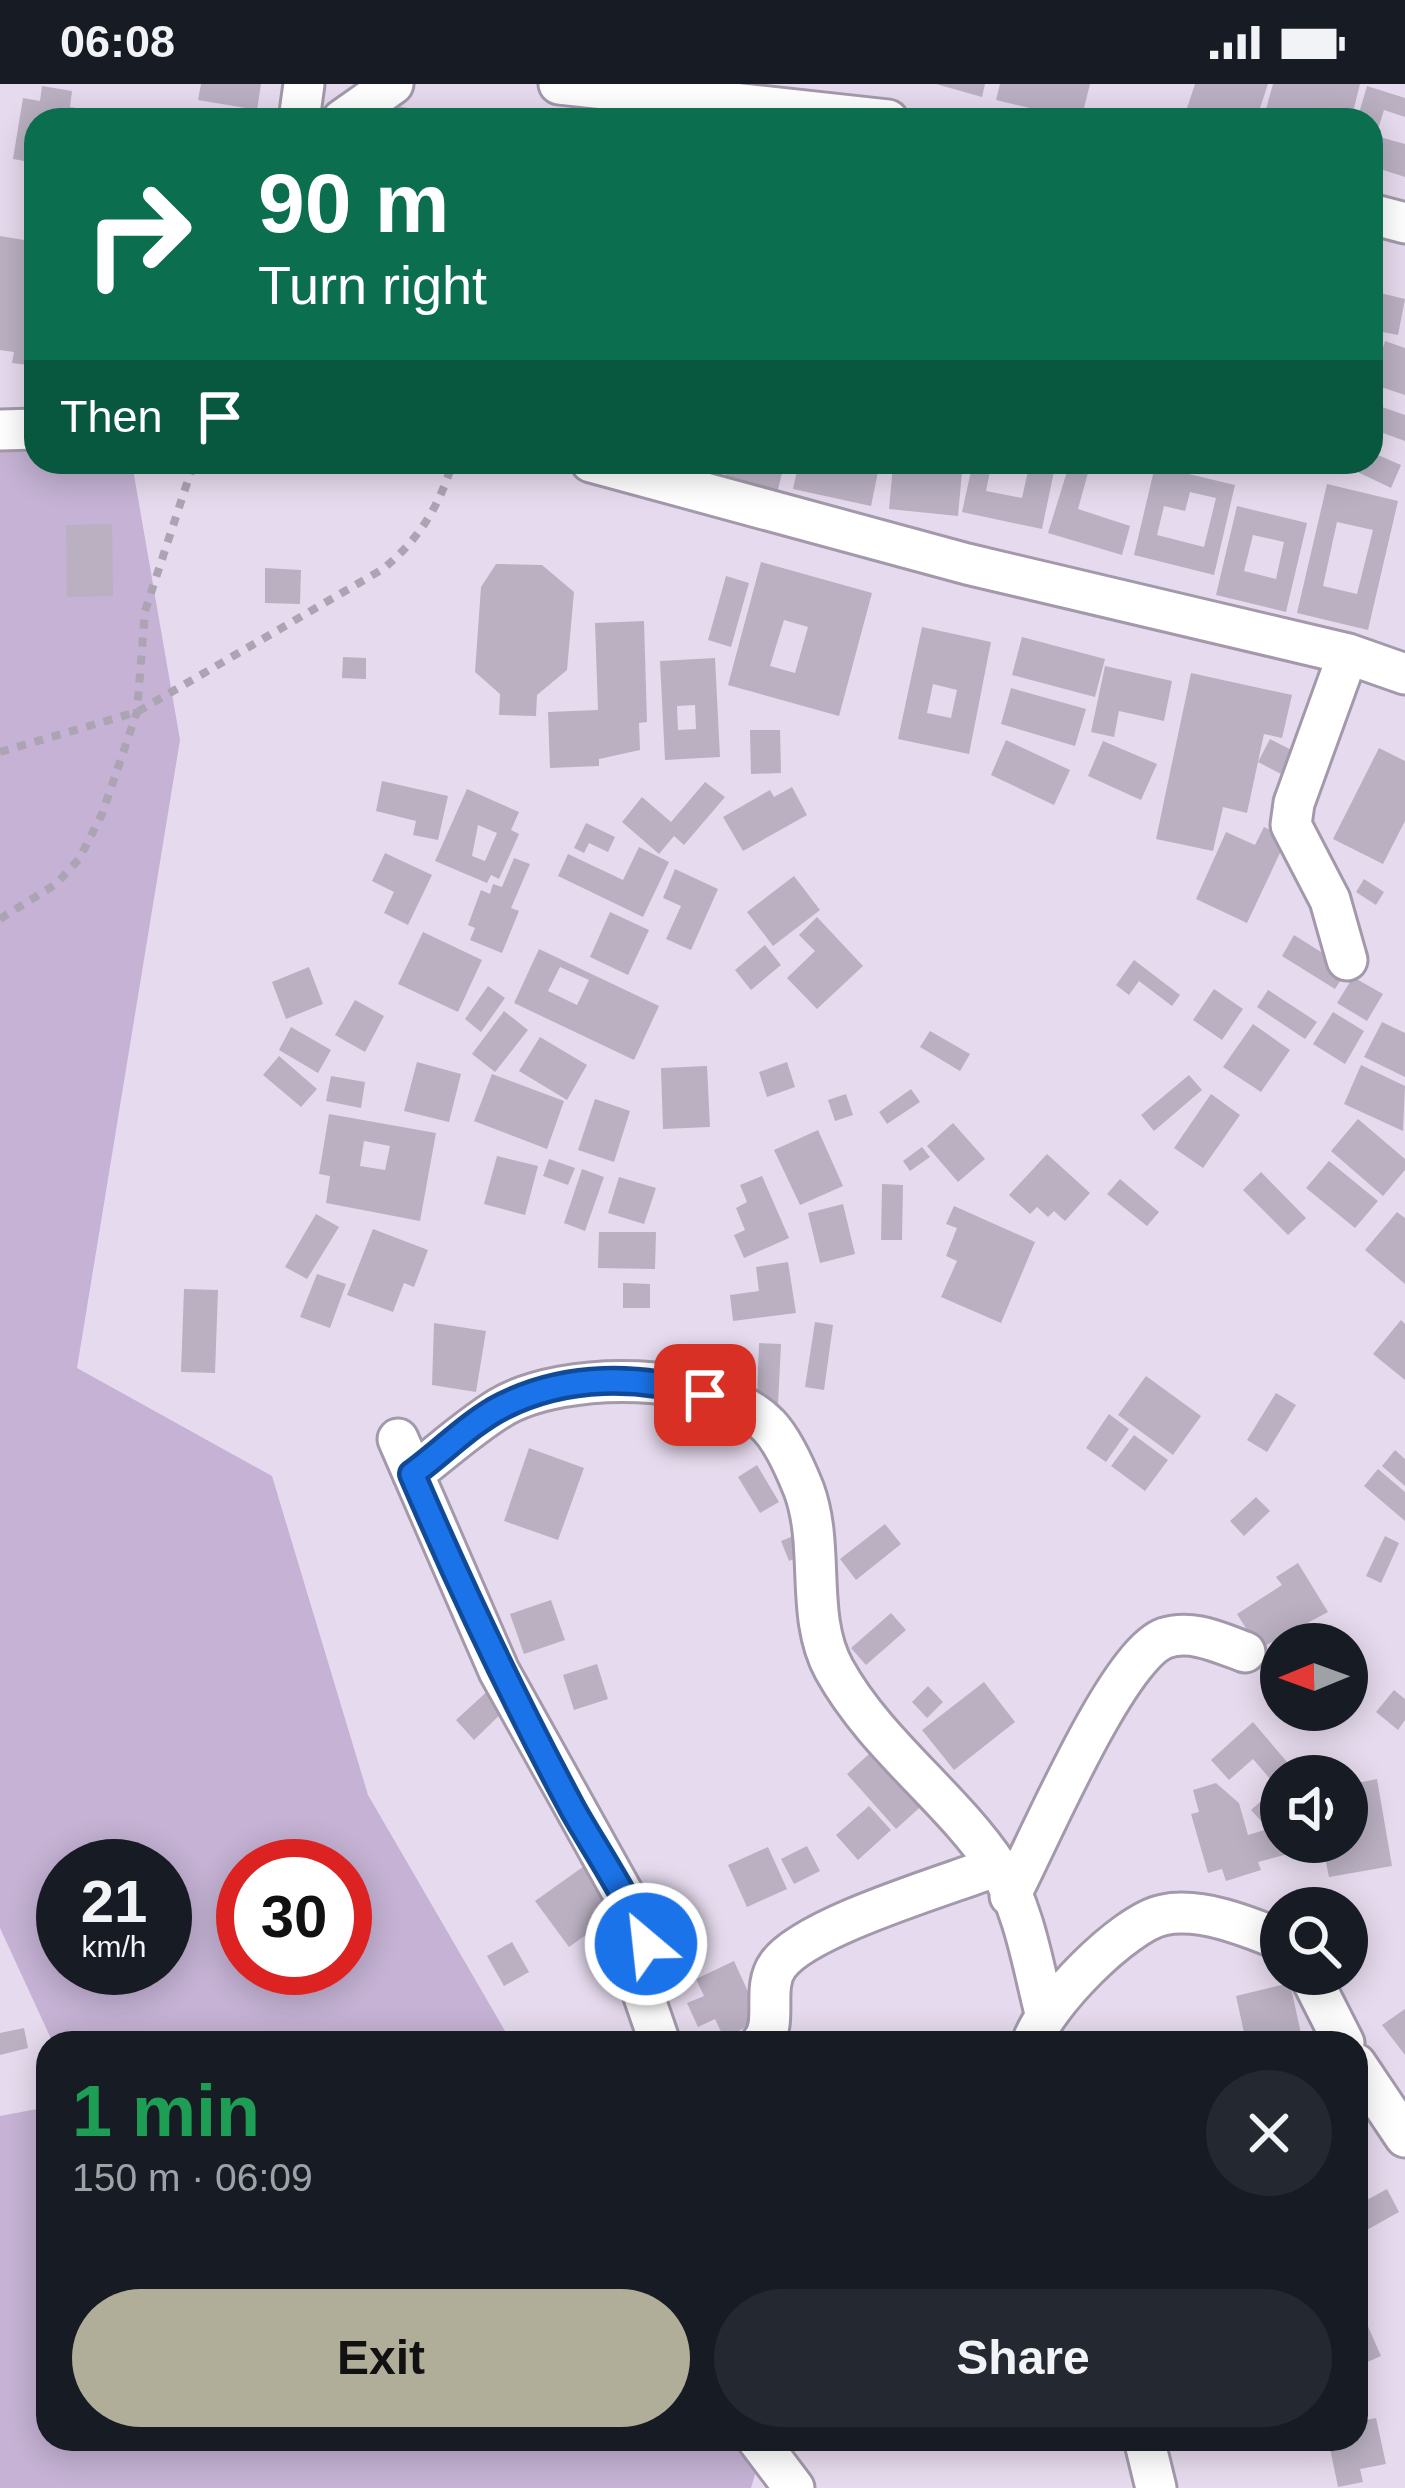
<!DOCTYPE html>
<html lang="en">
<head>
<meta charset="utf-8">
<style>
  :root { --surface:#171b24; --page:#242831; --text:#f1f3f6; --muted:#9ea1a6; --accent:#b0ad98 }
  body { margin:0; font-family:Arial,sans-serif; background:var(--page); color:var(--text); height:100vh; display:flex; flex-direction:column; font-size:45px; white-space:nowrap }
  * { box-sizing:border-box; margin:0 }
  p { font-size:39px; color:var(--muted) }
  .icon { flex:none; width:66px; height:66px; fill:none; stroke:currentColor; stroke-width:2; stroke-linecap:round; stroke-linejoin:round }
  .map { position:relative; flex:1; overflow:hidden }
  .panel { position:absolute; left:36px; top:1947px; width:1332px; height:420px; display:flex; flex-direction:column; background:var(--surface); border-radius:36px; box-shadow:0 6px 30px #0003 }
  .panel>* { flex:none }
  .banner { position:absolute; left:24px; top:24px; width:1359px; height:366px; border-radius:36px; box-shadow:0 6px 30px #0003; background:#0b6e4f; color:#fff; overflow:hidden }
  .needle { width:78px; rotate:269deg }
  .controls { position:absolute; left:1260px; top:1539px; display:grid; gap:24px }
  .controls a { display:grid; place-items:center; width:108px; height:108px; border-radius:50%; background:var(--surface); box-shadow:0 6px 30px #0003; font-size:60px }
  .speed { position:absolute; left:36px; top:1755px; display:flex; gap:24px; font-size:60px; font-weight:700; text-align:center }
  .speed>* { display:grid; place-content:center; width:156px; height:156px; border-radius:50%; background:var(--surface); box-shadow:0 6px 30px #0003; line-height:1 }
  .speed small { font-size:30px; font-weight:400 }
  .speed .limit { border:18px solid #d22; background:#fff; color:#111 }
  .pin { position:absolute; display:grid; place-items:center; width:102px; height:102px; color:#fff; margin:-51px; border-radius:24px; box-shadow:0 6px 18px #0006 }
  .me { position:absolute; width:132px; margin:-66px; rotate:332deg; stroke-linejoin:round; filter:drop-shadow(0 0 9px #0008) }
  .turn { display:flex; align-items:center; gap:42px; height:252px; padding:0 36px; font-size:54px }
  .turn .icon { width:156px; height:156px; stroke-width:2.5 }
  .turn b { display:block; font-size:84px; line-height:102px }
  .then { display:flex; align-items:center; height:114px; padding:0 36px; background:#0003; gap:24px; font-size:45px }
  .round { display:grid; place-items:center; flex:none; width:126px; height:126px; border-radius:63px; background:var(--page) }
  .summary { display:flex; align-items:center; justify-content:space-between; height:204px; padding:0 36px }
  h1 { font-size:72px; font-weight:700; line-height:90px; color:#1e9e55 }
  .cta { display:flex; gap:24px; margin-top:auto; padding:24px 36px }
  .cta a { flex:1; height:138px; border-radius:72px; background:var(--accent); color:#111; font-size:48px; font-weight:700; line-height:138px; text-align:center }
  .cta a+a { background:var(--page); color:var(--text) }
  .status { display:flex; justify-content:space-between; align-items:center; height:84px; padding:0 60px; background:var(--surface); direction:ltr }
  .status svg { height:33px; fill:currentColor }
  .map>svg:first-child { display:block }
  .green { fill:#c5b2d4; fill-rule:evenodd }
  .building { fill:#bab0c2; fill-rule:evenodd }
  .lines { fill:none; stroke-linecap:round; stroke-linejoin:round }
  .minor-casing { stroke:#a399ab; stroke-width:45 }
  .path { stroke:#aca3b3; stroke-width:8; stroke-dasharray:9 9; stroke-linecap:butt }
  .minor { stroke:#fff; stroke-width:39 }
  .route-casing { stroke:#114b97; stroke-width:30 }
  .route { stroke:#1a73e8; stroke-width:21 }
</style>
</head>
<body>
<div class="status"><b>06:08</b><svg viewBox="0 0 49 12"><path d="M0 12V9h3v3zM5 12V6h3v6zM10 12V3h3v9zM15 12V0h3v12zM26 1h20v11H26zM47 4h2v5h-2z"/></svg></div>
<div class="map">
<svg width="1405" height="2404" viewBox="0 0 1405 2404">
  <rect width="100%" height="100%" fill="#e6dbee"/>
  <path class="green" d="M 0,343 L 36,354 L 36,378 L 110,378 L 133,385 L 180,656 L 77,1284 L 272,1392 L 368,1711 L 512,1959 L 53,1959 L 0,1844 ZM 63,1782 L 165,1782 L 165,1884 L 63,1884 ZM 243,1782 L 345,1782 L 345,1884 L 243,1884 Z
    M 48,2023 L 48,2355 L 750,2355 L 761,2370 L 751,2404 L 0,2404 L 0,2032 Z"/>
  <path class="building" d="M 201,0 L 261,0 L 257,26 L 198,16 Z
    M 936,0 L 985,0 L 982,13 Z
    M 1000,0 L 1090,0 L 1081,36 L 996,16 Z
    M 1195,0 L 1268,0 L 1256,36 L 1183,36 Z
    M 1273,0 L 1360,0 L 1351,36 L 1263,36 Z
    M 42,2 L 72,7 L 70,23 L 94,27 L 93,36 L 36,36 L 36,79 L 13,75 L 23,14 L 40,17 Z
    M 1367,2 L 1405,14 L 1405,33 L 1384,26 L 1376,52 L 1405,60 L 1405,93 L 1371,82 L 1371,36 L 1357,36 Z
    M 393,22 L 482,33 L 482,36 L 391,36 Z
    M 0,152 L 36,158 L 36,282 L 12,279 L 14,268 L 0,266 Z
    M 1380,209 L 1405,215 L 1398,251 L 1372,246 Z
    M 1385,257 L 1405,264 L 1405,311 L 1372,300 Z
    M 1379,322 L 1405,331 L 1405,357 L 1372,345 Z
    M 1371,368 L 1401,381 L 1391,404 L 1345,382 L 1371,378 Z
    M 728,378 L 784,381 L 777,409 L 724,395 Z
    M 799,378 L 880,378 L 871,422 L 793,405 Z
    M 973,378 L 992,378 L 986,407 L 1022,414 L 1030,378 L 1056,378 L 1042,445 L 962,428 Z
    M 1070,378 L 1091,378 L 1078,425 L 1130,442 L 1122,471 L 1048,449 Z
    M 1264,378 L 1325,378 L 1324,390 Z
    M 893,381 L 962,388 L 958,432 L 889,425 Z
    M 1155,382 L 1235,401 L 1214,491 L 1134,471 ZM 1190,408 L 1216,414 L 1204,463 L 1157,451 L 1164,422 L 1185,427 Z
    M 1327,400 L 1398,417 L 1368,546 L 1297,529 ZM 1337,438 L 1373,446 L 1357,510 L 1323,502 Z
    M 1237,422 L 1307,439 L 1286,528 L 1216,511 ZM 1253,451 L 1284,458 L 1276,495 L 1244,487 Z
    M 112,440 L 113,512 L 67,513 L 66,441 Z
    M 761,478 L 872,509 L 839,632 L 728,601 ZM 784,536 L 808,543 L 795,589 L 770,582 Z
    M 496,480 L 542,481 L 574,508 L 567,586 L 537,611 L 536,632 L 499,631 L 500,610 L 475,588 L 481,503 Z
    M 265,484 L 301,486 L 300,520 L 265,519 Z
    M 726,492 L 749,499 L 731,563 L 708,556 Z
    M 644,537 L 647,638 L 639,639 L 640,666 L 599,675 L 599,682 L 550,684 L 548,628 L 598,626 L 595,539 Z
    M 922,543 L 991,558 L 969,670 L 898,655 ZM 933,600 L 957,606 L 951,634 L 927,629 Z
    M 1022,553 L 1105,575 L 1095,613 L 1012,591 Z
    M 343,573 L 366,574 L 366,595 L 342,594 Z
    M 715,574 L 720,673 L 665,676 L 660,577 ZM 695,621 L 696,645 L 678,646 L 677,622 Z
    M 1105,582 L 1172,597 L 1164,637 L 1119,627 L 1114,653 L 1091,648 Z
    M 1191,589 L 1292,611 L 1282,654 L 1264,650 L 1247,729 L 1223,723 L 1213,767 L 1156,755 Z
    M 1011,604 L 1086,625 L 1075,662 L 1001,640 Z
    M 750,646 L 780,646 L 781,689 L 751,690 Z
    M 1270,655 L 1307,674 L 1295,697 L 1258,678 Z
    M 1006,656 L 1070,686 L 1054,721 L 991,691 Z
    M 1103,657 L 1157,680 L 1141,716 L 1088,692 Z
    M 1379,664 L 1405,677 L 1405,737 L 1383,780 L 1333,755 Z
    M 382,697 L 448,712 L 438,756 L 413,751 L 416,737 L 376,727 Z
    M 705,698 L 725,713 L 684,761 L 674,752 L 659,770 L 622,738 L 642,713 L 671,738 Z
    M 792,703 L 807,731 L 743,767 L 723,733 L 770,706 L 774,713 Z
    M 467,705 L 519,728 L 511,746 L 519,750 L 499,795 L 491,791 L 487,799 L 435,777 ZM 478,741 L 497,749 L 485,777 L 472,772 Z
    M 586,739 L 615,753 L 608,768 L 589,759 L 584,769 L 574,764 Z
    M 1264,743 L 1287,754 L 1247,839 L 1196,815 L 1226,748 L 1255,761 Z
    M 639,763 L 669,778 L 643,833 L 558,792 L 568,770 L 623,796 Z
    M 385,769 L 432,791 L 408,841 L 384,829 L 394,808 L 372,797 Z
    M 514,774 L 530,780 L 511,824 L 519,827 L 502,869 L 470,856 L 475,844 L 468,841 L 481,806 L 490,810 L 493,800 L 502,803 Z
    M 675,785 L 718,805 L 691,866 L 666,855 L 681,822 L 663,814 Z
    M 794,792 L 820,826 L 773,862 L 747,828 Z
    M 1364,795 L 1384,808 L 1376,821 L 1356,808 Z
    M 610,828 L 649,846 L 628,891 L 590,873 Z
    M 817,833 L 863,882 L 817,925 L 787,894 L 815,867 L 799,851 Z
    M 423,848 L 482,876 L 458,928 L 398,900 Z
    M 1294,851 L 1348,885 L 1335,905 L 1282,872 Z
    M 765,861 L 781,881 L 751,906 L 735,886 Z
    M 539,865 L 659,922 L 634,976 L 514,919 ZM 560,883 L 589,896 L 577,921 L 548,907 Z
    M 1134,876 L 1180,911 L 1172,922 L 1139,897 L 1129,911 L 1116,901 Z
    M 309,883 L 323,920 L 286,935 L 272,898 Z
    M 1353,893 L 1383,910 L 1367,937 L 1337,919 Z
    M 488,902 L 505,914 L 481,948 L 465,935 Z
    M 1214,905 L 1243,925 L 1222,956 L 1193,936 Z
    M 1268,906 L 1317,938 L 1305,955 L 1257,923 Z
    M 355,916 L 384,932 L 365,968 L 335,951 Z
    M 504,927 L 528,946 L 495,988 L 472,970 Z
    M 1333,928 L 1364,947 L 1345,980 L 1313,960 Z
    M 1382,938 L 1405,949 L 1405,993 L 1364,973 Z
    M 1253,940 L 1290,966 L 1261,1008 L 1223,983 Z
    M 291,943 L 331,966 L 318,989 L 279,966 Z
    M 930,947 L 970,970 L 960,987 L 920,963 Z
    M 540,953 L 587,981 L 567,1016 L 519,987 Z
    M 279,972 L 317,1005 L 301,1023 L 263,991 Z
    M 417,978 L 461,990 L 449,1038 L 404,1027 Z
    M 787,978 L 795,1003 L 767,1013 L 759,988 Z
    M 1361,981 L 1405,1002 L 1403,1047 L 1344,1020 Z
    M 707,982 L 710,1043 L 663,1045 L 661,984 Z
    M 492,990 L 564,1017 L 547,1065 L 474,1037 Z
    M 1189,991 L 1202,1006 L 1154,1047 L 1141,1031 Z
    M 331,992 L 365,998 L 361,1024 L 326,1017 Z
    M 911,1005 L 920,1018 L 887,1040 L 879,1028 Z
    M 846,1010 L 853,1031 L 835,1037 L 828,1016 Z
    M 1211,1010 L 1240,1031 L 1203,1084 L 1174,1064 Z
    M 595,1015 L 630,1027 L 614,1078 L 578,1066 Z
    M 329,1030 L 436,1049 L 420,1137 L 326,1119 L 330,1092 L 319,1090 ZM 364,1057 L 390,1062 L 385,1086 L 360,1082 Z
    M 1358,1035 L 1405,1075 L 1405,1086 L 1383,1112 L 1331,1067 Z
    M 953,1039 L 985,1075 L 958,1098 L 927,1062 Z
    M 818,1046 L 843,1102 L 800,1121 L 774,1066 Z
    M 922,1063 L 930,1073 L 910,1087 L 903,1077 Z
    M 1047,1070 L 1090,1109 L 1065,1137 L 1054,1127 L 1048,1133 L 1037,1123 L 1030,1130 L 1009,1111 Z
    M 497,1072 L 538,1082 L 525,1131 L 484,1120 Z
    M 549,1075 L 575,1084 L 568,1101 L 543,1092 Z
    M 1329,1077 L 1378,1117 L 1355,1144 L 1306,1104 Z
    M 582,1085 L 604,1093 L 585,1147 L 564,1139 Z
    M 1261,1088 L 1306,1134 L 1288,1151 L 1243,1106 Z
    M 762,1092 L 789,1154 L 744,1174 L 734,1151 L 745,1146 L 736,1124 L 747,1118 L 740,1101 Z
    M 619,1093 L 656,1104 L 644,1140 L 608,1129 Z
    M 1120,1095 L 1159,1128 L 1147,1142 L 1107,1110 Z
    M 882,1100 L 903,1101 L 902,1156 L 881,1156 Z
    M 843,1120 L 855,1170 L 820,1179 L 808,1129 Z
    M 954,1122 L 1035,1158 L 1001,1239 L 941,1213 L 957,1177 L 946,1172 L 957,1144 L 946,1140 Z
    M 1397,1128 L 1405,1134 L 1405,1200 L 1365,1166 Z
    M 316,1130 L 339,1143 L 307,1195 L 285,1183 Z
    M 373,1145 L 428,1166 L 414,1203 L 404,1199 L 393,1228 L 347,1211 Z
    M 599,1148 L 656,1148 L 655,1185 L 598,1184 Z
    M 788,1178 L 796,1229 L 733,1237 L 730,1211 L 759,1207 L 756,1183 Z
    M 317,1190 L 346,1200 L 330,1244 L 300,1233 Z
    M 623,1199 L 650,1200 L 650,1224 L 623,1224 Z
    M 184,1205 L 218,1206 L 215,1289 L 181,1288 Z
    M 1401,1236 L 1405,1240 L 1405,1296 L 1373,1270 Z
    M 815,1238 L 833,1241 L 824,1306 L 805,1303 Z
    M 434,1239 L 486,1247 L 476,1308 L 432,1301 Z
    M 759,1259 L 781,1260 L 778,1321 L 757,1320 Z
    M 1146,1292 L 1201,1332 L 1173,1371 L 1118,1331 Z
    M 1276,1309 L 1296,1321 L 1267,1368 L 1247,1356 Z
    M 1109,1330 L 1129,1345 L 1106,1378 L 1086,1364 Z
    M 1134,1351 L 1168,1376 L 1145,1407 L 1111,1382 Z
    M 529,1364 L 584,1384 L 558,1456 L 504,1437 Z
    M 1395,1366 L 1405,1375 L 1405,1402 L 1382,1382 Z
    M 757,1381 L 779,1418 L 760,1429 L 738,1393 Z
    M 1378,1385 L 1405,1408 L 1405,1437 L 1364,1402 Z
    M 1256,1413 L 1270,1427 L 1244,1452 L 1230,1437 Z
    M 885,1440 L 901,1460 L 856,1496 L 840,1475 Z
    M 810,1445 L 818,1465 L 789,1477 L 781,1457 Z
    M 1385,1452 L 1399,1459 L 1381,1499 L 1366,1492 Z
    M 1298,1479 L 1328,1528 L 1259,1565 L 1237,1530 L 1282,1501 L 1276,1493 Z
    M 551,1516 L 565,1556 L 524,1570 L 510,1530 Z
    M 891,1529 L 906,1546 L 866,1581 L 851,1564 Z
    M 597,1580 L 608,1615 L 574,1626 L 563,1591 Z
    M 984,1598 L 1015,1638 L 954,1686 L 922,1646 Z
    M 928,1602 L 943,1618 L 927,1634 L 912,1618 Z
    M 492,1603 L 509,1622 L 474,1656 L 456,1636 Z
    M 1394,1606 L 1405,1615 L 1405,1636 L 1398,1646 L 1376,1628 Z
    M 1253,1638 L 1299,1692 L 1281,1692 L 1281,1719 L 1261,1737 L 1251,1726 L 1277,1703 L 1253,1675 L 1229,1696 L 1211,1676 Z
    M 878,1662 L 927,1717 L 896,1745 L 847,1690 Z
    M 1377,1695 L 1392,1782 L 1329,1793 L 1322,1758 L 1347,1758 L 1347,1701 Z
    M 1216,1699 L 1239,1719 L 1248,1751 L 1281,1741 L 1281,1758 L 1289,1758 L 1292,1769 L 1258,1778 L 1261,1786 L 1226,1797 L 1222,1785 L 1208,1789 L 1191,1730 L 1199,1728 L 1193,1706 Z
    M 869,1722 L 891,1746 L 858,1776 L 836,1751 Z
    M 807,1762 L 820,1787 L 794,1800 L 781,1775 Z
    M 768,1763 L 787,1805 L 747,1823 L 728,1781 Z
    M 587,1780 L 621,1826 L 569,1863 L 535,1817 Z
    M 512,1858 L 529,1888 L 504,1902 L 487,1872 Z
    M 734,1877 L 761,1936 L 724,1954 L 715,1935 L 698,1943 L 687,1919 L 704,1912 L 696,1895 Z
    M 1290,1899 L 1303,1959 L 1259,1959 L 1257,1951 L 1245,1953 L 1236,1912 Z
    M 1405,1925 L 1405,1971 L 1382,1941 Z
    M 24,1944 L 28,1964 L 0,1971 L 0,1949 Z
    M 1387,2105 L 1399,2128 L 1365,2147 L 1356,2122 Z
    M 1356,2215 L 1381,2272 L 1356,2283 Z
    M 1376,2334 L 1386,2380 L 1360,2385 L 1363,2398 L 1338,2403 L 1328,2355 L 1356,2355 L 1356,2338 Z"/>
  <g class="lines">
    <defs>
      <path id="minor" d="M 559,0 L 888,36
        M 299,36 L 304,0
        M 342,36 L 393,0
        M 1371,130 L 1405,139
        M 0,346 L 36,345
        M 591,378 L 967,480 L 1348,570 L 1405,590
        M 1347,876 L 1330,816 L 1291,741 L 1294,719 L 1348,570
        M 398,1355 L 499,1587 L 645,1849 L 640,1901 L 660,1959
        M 413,1390 C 441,1369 469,1343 500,1324 C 563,1286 715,1286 769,1342 C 784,1358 796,1386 804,1406 C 825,1463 805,1532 834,1585 C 876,1661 950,1712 997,1782 C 1024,1823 1033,1882 1045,1929
        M 1010,1812 C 1038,1759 1117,1571 1165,1554 C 1192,1545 1220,1559 1245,1568
        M 1309,1890 L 1344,1959
        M 761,1959 C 779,1939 761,1904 778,1881 C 806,1842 948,1801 997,1782
        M 1032,1959 C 1043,1922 1124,1839 1163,1831 C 1200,1823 1247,1842 1281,1856
        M 1356,1980 L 1405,2053
        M 757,2355 L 794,2404
        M 1144,2355 L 1156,2404"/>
    </defs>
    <use href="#minor" class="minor-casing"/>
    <path class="path" d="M 0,668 L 137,628 L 383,485 C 420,454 438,424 453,378
      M 0,835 L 56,800 L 79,775 L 102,730 L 137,628 L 145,527 L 194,378"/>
    <use href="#minor" class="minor"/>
  </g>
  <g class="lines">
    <defs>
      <path id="route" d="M 646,1860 C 643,1837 587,1752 572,1724 C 513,1614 461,1504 412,1390 C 441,1369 471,1338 503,1322 C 567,1290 639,1291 705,1311"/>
    </defs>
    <use href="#route" class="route-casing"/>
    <use href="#route" class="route"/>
  </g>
</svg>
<div class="controls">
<a><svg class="needle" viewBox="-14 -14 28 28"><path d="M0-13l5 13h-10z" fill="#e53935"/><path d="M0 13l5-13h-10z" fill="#9ea1a6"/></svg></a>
<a><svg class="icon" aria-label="sound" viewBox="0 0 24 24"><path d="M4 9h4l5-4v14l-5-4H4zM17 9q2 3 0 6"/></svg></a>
<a><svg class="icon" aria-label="search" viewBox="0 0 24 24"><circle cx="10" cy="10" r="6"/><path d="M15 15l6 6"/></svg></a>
</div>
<div class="speed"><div>21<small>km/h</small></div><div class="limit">30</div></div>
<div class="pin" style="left:705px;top:1311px;background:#d93025"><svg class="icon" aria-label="arrive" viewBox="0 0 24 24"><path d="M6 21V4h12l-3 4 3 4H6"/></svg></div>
<svg class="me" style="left:646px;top:1860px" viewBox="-20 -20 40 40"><circle r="17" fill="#1a73e8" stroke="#fff" stroke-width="3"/><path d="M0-11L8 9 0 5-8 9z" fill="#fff"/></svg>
<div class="banner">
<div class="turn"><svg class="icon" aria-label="right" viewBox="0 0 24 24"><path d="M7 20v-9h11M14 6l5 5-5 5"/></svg><div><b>90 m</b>Turn right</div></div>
<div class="then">Then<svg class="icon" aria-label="arrive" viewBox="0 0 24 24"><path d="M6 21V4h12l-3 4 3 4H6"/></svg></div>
</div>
<section class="panel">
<div class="summary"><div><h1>1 min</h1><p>150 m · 06:09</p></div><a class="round"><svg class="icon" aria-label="close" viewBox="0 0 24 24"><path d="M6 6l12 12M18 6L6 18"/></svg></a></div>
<div class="cta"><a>Exit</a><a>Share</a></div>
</section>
</div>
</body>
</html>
